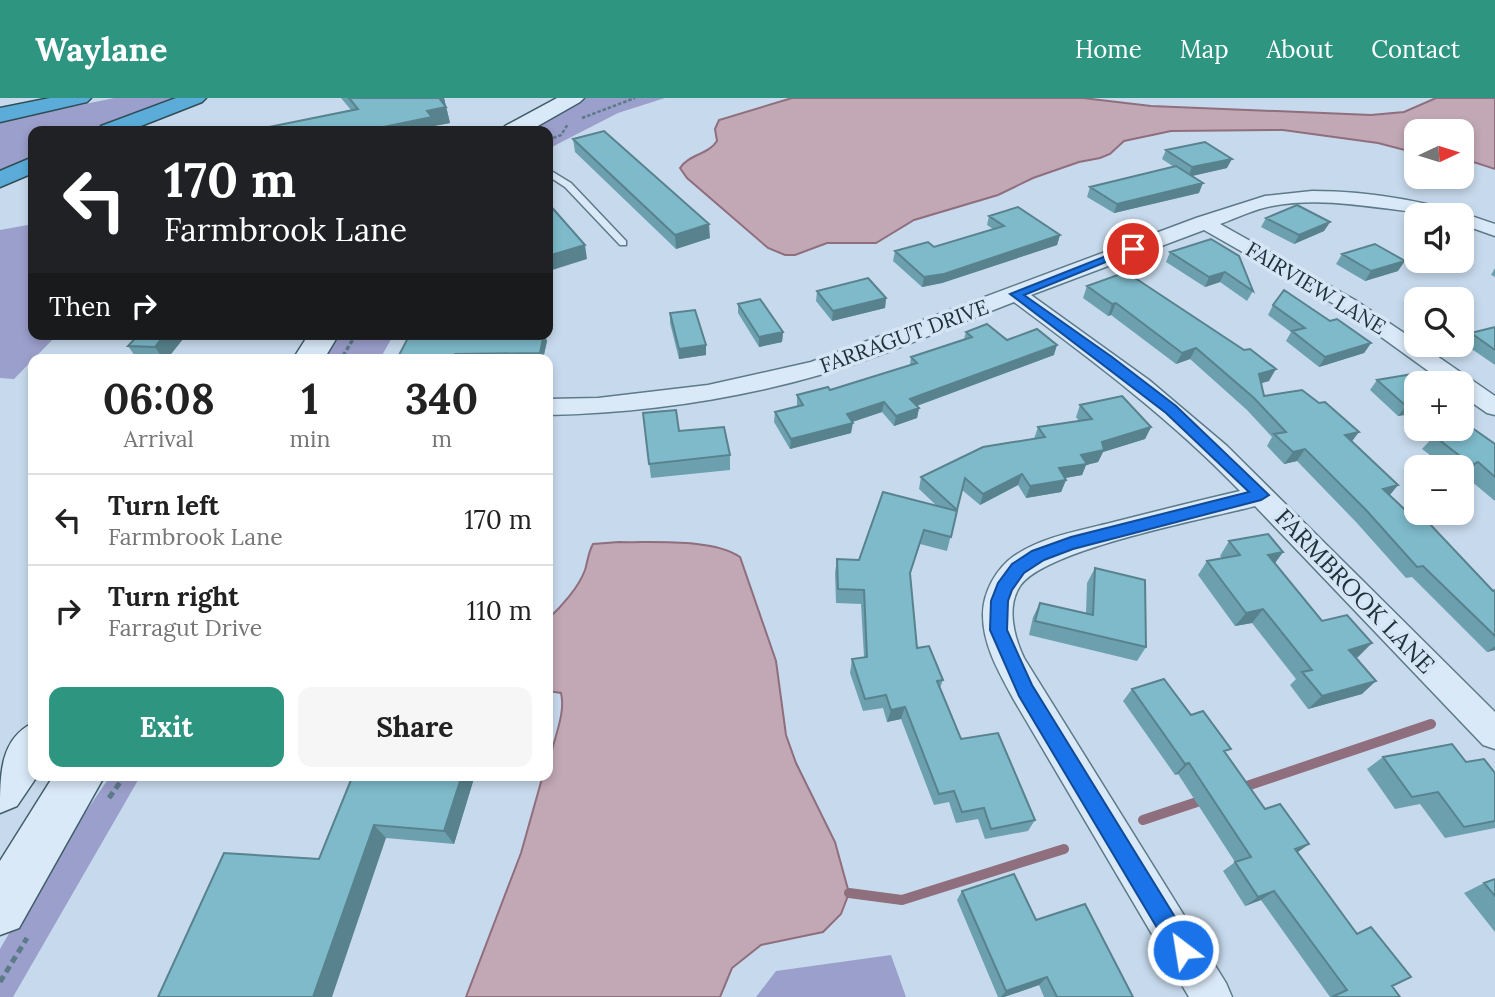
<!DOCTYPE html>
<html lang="en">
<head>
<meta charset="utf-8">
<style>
  :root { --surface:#fff; --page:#f6f6f6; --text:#222; --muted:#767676; --line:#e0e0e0; --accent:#2e9680 }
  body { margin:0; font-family:Lora,serif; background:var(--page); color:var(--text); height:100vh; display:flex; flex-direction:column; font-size:26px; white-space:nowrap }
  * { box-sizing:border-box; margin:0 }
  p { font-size:23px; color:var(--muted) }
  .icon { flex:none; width:38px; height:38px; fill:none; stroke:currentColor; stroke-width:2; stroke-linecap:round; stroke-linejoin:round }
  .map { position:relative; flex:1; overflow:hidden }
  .panel { position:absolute; left:28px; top:256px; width:525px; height:427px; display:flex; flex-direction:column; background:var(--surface); border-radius:14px; box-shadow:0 4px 10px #0003 }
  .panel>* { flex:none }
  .hud { position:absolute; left:28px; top:28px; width:525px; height:214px; border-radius:14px; box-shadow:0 4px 10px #0003; background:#202124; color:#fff; overflow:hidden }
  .needle { width:46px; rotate:86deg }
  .buttons { position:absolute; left:1404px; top:21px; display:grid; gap:14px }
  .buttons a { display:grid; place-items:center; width:70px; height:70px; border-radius:14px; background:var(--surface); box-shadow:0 4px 10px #0003; font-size:35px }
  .pin { position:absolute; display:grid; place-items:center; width:60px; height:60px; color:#fff; margin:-30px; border:4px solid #fff; border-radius:50%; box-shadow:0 2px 7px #0007 }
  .me { position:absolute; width:77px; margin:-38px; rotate:329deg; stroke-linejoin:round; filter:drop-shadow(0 0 5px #0008) }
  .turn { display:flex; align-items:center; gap:24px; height:147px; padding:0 21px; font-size:32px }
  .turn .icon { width:91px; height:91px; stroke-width:2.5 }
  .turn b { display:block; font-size:49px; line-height:60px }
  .then { display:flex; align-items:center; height:66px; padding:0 21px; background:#0003; gap:14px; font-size:26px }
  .eta { display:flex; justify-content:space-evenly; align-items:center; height:119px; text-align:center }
  .eta b { font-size:42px; font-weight:800; line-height:49px }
  .cta { display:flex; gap:14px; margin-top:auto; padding:14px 21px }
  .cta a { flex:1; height:80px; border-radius:14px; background:var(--accent); color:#fff; font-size:28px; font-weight:800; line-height:80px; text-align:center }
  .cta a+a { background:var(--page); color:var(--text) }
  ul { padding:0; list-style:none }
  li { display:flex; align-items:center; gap:21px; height:91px; padding:0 21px; border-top:2px solid var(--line) }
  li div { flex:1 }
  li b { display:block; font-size:26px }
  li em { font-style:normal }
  header { display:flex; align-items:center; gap:42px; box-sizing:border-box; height:98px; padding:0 35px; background:var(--accent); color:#fff }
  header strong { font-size:33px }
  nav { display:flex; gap:38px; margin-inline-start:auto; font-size:24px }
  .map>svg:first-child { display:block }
  .green { fill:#9b9fcb }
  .water { fill:#c1a8b4; stroke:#8f6e7d; stroke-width:2 }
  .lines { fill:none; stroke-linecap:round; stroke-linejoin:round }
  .stream { stroke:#8f6e7d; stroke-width:10 }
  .lane-casing { stroke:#5c7a88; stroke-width:3 }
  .street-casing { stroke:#5c7a88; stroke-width:3 }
  .secondary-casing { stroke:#405e6a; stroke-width:3 }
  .highway-casing { stroke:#304d56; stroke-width:3 }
  .path-far2 { stroke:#5c7a88; stroke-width:2.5; stroke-dasharray:3.5 2; stroke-linecap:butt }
  .path-far1 { stroke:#5c7a88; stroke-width:3.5; stroke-dasharray:4.5 2.5; stroke-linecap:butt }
  .path { stroke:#5c7a88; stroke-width:5; stroke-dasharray:7 4.5; stroke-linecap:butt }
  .lane { fill:#dae9f8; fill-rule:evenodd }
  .street { fill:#dae9f8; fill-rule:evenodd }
  .secondary { fill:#dae9f8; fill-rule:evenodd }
  .highway { fill:#5bacd9; fill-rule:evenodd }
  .wall { fill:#6ca0ae }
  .shaded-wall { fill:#58828d }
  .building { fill:#7ebaca; stroke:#58828d; stroke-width:2 }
  .route { fill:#1a73e8; stroke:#114b97; stroke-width:2 }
  .labels { text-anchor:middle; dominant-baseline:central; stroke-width:7; stroke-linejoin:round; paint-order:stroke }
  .far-street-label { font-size:21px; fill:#203239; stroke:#d6e5f5 }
  .street-label { font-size:24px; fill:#203239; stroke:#d6e5f5 }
</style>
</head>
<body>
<header>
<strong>Waylane</strong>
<nav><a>Home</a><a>Map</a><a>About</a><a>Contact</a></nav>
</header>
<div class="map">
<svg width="1495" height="899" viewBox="0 0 1495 899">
  <rect width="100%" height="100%" fill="#c7daed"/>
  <path class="green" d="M 114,0 L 189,0 L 103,33 L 33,33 L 33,64 L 0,80 L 0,24 Z
    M 583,0 L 665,0 L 618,15 L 548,51 L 548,33 L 528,33 Z
    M 33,126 L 33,236 L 58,236 L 14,281 L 0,280 L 0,132 Z
    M 337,236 L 394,236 L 380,261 L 321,261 Z
    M 111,677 L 141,677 L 13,899 L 0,899 L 0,851 L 47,770 Z
    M 891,857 L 906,899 L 756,899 L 776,873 Z"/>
  <path class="water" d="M 792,0 L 1083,0 L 1151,8 L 1371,17 L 1404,14 L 1436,0 L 1495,0 L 1495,71 L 1461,60 L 1461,33 L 1416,33 L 1416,55 L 1378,45 L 1283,32 L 1171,33 L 1124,43 L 1110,56 L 1100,60 L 1079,64 L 1033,80 L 998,97 L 914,122 L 876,145 L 827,145 L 795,157 L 785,157 L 768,150 L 687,80 L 680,70 C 689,56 708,57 717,43 L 715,31 L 719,22 Z
    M 619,444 C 652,445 712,440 740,459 L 776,563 L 786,637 L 796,665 L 835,744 L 849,795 L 841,816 L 823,834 L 761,847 L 732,870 L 720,899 L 466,899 L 521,755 L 543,677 L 548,677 C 548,650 567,620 561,595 L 548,593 L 548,521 C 561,509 579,489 585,472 C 588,462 588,455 593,446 Z"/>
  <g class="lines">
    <path class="stream" d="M 1238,691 L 1431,626
      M 1143,722 L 1206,701
      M 849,795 L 902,802 L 1064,751"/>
    <defs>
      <path id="lane" d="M 548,71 L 571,85 L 626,143 L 626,147 L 620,147 L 565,89 L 548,78 Z"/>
      <path id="street" d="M 1312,93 C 1376,93 1436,105 1495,126 L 1495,138 L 1461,126 L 1461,117 C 1397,117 1336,96 1272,108 C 1254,111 1237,120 1220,126 L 1355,202 L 1416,243 L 1416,247 L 1421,247 L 1495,298 L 1495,317 L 1487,315 L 1461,297 L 1461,285 L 1445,285 L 1341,210 L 1204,132 L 1031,197 L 1149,282 L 1227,348 L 1495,614 L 1495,651 L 1483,647 L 1255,408 C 1206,421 1045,451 1020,488 C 1006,509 1014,539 1024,560 L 1226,885 L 1232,899 L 1189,899 L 1014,602 C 1000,576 983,548 983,517 C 983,494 996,471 1014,458 C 1042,439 1078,433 1110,425 C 1153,414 1197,403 1240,393 C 1171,321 1093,263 1014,204 C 951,228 887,257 823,276 C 734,302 640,315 548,317 L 548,301 L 598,300 L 708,287 L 811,264 L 1196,120 L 1265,98 Z"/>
      <path id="secondary" d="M 557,0 L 584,0 L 580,4 L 529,33 L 502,33 L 505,28 Z
        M 309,236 L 339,236 L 324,261 L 293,261 Z
        M 33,625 L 33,677 L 38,677 L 17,708 L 0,715 C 0,676 0,641 33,625 Z
        M 54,677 L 105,677 L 19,830 L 0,837 L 0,763 Z"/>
      <path id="highway" d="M 50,0 L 91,0 L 87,4 L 0,24 L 0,10 Z
        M 176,0 L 206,0 L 202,4 L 128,33 L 98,33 L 101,28 Z
        M 33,59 L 33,75 L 0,89 L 0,73 Z"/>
    </defs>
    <use href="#lane" class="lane-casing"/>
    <use href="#street" class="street-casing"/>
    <use href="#secondary" class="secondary-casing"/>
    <use href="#highway" class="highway-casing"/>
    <path class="path-far2" d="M 582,20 L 635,0
      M 548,42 L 561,37 L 568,26"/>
    <path class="path-far1" d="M 343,258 L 356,236"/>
    <path class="path" d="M 109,700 L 125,677
      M 0,884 L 27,840"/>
    <use href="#lane" class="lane"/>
    <use href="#street" class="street"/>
    <use href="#secondary" class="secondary"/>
    <use href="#highway" class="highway"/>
  </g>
  <path class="wall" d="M 341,0 L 444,0 L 450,25 L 434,28 L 351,12 Z
    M 573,41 L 710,140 L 676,151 L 575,54 Z
    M 1166,52 L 1227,70 L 1191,78 L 1199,95 L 1114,115 L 1087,99 L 1090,89 L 1174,69 L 1162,61 Z
    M 989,118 L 1060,137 L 1057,147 L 942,185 L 922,189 L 893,163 L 895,153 L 934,149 L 993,131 L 987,127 Z
    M 1266,120 L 1330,124 L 1324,133 L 1294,146 L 1261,129 Z
    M 1170,154 L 1239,158 L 1253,193 L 1247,203 L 1220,184 L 1205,189 L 1166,164 Z
    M 1342,156 L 1398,173 L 1365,183 L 1336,166 Z
    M 1495,170 L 1495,179 L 1491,177 Z
    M 1087,188 L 1269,283 L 1261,285 L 1264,298 L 1352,344 L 1398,387 L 1390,397 L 1493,493 L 1495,492 L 1495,552 L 1487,554 L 1412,479 L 1406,480 L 1356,424 L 1297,363 L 1284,366 L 1267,348 L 1272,339 L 1247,312 L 1190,261 L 1176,266 L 1111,217 L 1108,218 L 1083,200 Z
    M 817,193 L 886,200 L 885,210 L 832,223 L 816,203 Z
    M 738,206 L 783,234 L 782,244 L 759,249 L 738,215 Z
    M 1273,207 L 1330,223 L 1371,245 L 1364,255 L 1319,269 L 1286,243 L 1291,234 L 1268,217 Z
    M 670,215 L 706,247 L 706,257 L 679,261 L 670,225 Z
    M 1495,229 L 1495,267 L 1463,245 L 1471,235 Z
    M 966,234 L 1007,242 L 1054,257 L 917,308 L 919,310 L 917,320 L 894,328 L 882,314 L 852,324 L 851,335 L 790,351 L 774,324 L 775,314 L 797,309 L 797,297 L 830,292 L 910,267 L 911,259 L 964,241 Z
    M 134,236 L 187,236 L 167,261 L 137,261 L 128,248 L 136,239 Z
    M 547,243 L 543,261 L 397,261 Z
    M 1377,282 L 1416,315 L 1398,318 L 1370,292 Z
    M 1080,307 L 1151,329 L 1145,341 L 1103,354 L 1098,364 L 1086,367 L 1082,377 L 1065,380 L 1066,382 L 1061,394 L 1026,400 L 1018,387 L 980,407 L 962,392 L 947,453 L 920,446 L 910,477 L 917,550 L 943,582 L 940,590 L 961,641 L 1035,722 L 1028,733 L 985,741 L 978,721 L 956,725 L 949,704 L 934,707 L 901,621 L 887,624 L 883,610 L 863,613 L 850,575 L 852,561 L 864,559 L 861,506 L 836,505 L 835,475 L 837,461 L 859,462 L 937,408 L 919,391 L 921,379 L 1034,341 L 1038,329 L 1079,323 L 1076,319 Z
    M 643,315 L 730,357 L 730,372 L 651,380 Z
    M 1434,338 L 1495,346 L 1495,403 L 1465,378 L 1461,379 L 1461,369 L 1446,369 L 1422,351 Z
    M 1229,443 L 1283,454 L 1275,465 L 1322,523 L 1358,559 L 1356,560 L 1362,596 L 1308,611 L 1290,587 L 1296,581 L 1252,525 L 1235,528 L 1198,477 L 1207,463 L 1222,460 L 1220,458 Z
    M 1095,470 L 1146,549 L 1137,563 L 1029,537 L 1033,519 L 1040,505 L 1086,515 L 1087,485 Z
    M 1132,591 L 1191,617 L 1226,656 L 1265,711 L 1309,746 L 1298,754 L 1400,899 L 1330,899 L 1261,802 L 1245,808 L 1223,773 L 1235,764 L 1178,676 L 1175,677 L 1123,603 Z
    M 1383,659 L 1466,664 L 1495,675 L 1495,730 L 1445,740 L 1420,706 L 1395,711 L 1367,671 Z
    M 353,677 L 475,677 L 454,746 L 386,740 L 319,761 Z
    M 1495,781 L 1495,834 L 1464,795 L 1484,785 Z
    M 962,793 L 1036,822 L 1133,899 L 1044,899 L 1039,887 L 1004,899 L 998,899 L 957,802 Z"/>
  <path class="shaded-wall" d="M 438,0 L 444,0 L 450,25 L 434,28 L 436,33 L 364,33 L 427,13 Z
    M 1232,61 L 1227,70 L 1188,79 L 1192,69 Z
    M 1203,85 L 1199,95 L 1114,115 L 1117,106 Z
    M 1330,124 L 1324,133 L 1294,146 L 1299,137 Z
    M 709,126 L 710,140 L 676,151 L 675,137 Z
    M 1060,137 L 1057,147 L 942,185 L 922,189 L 924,179 Z
    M 585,147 L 587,161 L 549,173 L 548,158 Z
    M 1405,163 L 1398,173 L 1365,183 L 1371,173 Z
    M 1225,174 L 1220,184 L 1205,189 L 1209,179 Z
    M 886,200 L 885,210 L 832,223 L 833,213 Z
    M 1116,205 L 1111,217 L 1108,218 L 1112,206 Z
    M 783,234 L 782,244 L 759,249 L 759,239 Z
    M 165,236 L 187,236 L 167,261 L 163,261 L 155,249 Z
    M 544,236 L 545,236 L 547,243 L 543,261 L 541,261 L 540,255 Z
    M 1371,245 L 1364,255 L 1319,269 L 1325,259 Z
    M 706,247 L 706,257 L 679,261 L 679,251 Z
    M 1057,247 L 1054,257 L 908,311 L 910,301 Z
    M 1196,250 L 1190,261 L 1176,266 L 1182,255 Z
    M 1276,271 L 1269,283 L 1252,288 L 1259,276 Z
    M 884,304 L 882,314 L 846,326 L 847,316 Z
    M 1416,306 L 1416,315 L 1398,318 L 1406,308 Z
    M 919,310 L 917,320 L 894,328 L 896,318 Z
    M 853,325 L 851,335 L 790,351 L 791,341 Z
    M 1151,329 L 1145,341 L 1103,354 L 1098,364 L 1086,367 L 1082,377 L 1054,382 L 1059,370 L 1102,344 Z
    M 1359,334 L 1350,346 L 1345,337 Z
    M 1305,351 L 1297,363 L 1284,366 L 1293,354 Z
    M 1478,364 L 1465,378 L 1461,379 L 1461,378 L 1472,367 Z
    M 1022,376 L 1018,387 L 980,407 L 983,396 Z
    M 1066,382 L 1061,394 L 1026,400 L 1030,388 Z
    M 1398,387 L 1388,399 L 1383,391 Z
    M 1283,454 L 1272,469 L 1268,457 Z
    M 1263,511 L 1252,525 L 1235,528 L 1246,515 Z
    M 1372,545 L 1358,559 L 1335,565 L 1349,552 Z
    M 1495,548 L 1495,552 L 1487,554 Z
    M 1376,583 L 1362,596 L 1308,611 L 1322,598 Z
    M 905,609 L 901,621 L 887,624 L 891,612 Z
    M 1189,665 L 1178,676 L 1175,677 L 1185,666 Z
    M 462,677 L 475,677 L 454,746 L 444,733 Z
    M 374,727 L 386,740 L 332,899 L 313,899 Z
    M 1309,746 L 1295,756 L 1295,751 Z
    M 1274,793 L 1261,802 L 1245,808 L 1258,799 Z
    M 1047,879 L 1039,887 L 1004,899 L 1001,899 L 1006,893 Z"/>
  <path class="building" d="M 349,0 L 439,0 L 446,9 L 427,13 L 432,19 L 364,33 L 249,33 L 358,11 Z
    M 604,33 L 709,126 L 675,137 L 573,41 Z
    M 1205,44 L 1232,61 L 1192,69 L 1166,52 Z
    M 1176,68 L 1203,85 L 1117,106 L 1090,89 Z
    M 548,105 L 585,147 L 548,158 Z
    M 1297,107 L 1330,124 L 1299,137 L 1266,120 Z
    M 1018,109 L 1060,137 L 944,176 L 924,179 L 895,153 L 928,144 L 934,149 L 1004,128 L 989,118 Z
    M 1211,141 L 1239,158 L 1253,193 L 1225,174 L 1209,179 L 1170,154 Z
    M 1375,146 L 1405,163 L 1371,173 L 1342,156 Z
    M 1126,174 L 1244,252 L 1250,251 L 1276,271 L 1259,276 L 1264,298 L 1302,292 L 1319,305 L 1325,304 L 1359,334 L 1345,337 L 1398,387 L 1383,391 L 1419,425 L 1428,424 L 1493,493 L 1495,492 L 1495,538 L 1423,468 L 1417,469 L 1366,412 L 1305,351 L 1293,354 L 1274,336 L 1286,334 L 1254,300 L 1196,250 L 1182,255 L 1116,205 L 1112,206 L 1087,188 Z
    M 868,180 L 886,200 L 833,213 L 817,193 Z
    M 1284,192 L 1330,223 L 1337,221 L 1371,245 L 1325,259 L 1292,233 L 1305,230 L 1273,207 Z
    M 760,201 L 783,234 L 759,239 L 738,206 Z
    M 695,212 L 706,247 L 679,251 L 670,215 Z
    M 987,226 L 1007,242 L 1037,231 L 1057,247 L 910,301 L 919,310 L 896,318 L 884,304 L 847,316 L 853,325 L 791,341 L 775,314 L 803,307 L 797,297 L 828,289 L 830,292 L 917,265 L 911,259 L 972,239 L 966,234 Z
    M 1495,229 L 1495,252 L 1471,235 Z
    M 139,236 L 165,236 L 155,249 L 128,248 Z
    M 410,236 L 544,236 L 540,255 L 455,256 L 453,261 L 397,261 Z
    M 1418,275 L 1430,285 L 1416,285 L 1416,306 L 1406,308 L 1377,282 Z
    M 1122,298 L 1151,329 L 1102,344 L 1104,352 L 1081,357 L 1087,366 L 1059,370 L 1066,382 L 1030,388 L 1022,376 L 983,396 L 965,380 L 957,412 L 921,379 L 983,349 L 1045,339 L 1038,329 L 1092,321 L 1080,307 Z
    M 676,312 L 679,333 L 724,329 L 730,357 L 649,366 L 643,315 Z
    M 1468,327 L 1495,346 L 1495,379 L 1478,364 L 1472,367 L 1434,338 L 1455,331 L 1461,331 L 1461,329 Z
    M 883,394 L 957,413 L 951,439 L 924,432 L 910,475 L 917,550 L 929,548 L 943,582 L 937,583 L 961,641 L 998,635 L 1035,722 L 991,731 L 984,710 L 962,714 L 954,693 L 939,696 L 905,609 L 891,612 L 886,597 L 865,601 L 852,561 L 867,559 L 864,492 L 838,491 L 837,461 L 859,462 Z
    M 1268,436 L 1283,454 L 1268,457 L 1322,523 L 1347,517 L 1372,545 L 1349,552 L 1376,583 L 1322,598 L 1302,574 L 1312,572 L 1263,511 L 1246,515 L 1207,463 L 1240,457 L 1229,443 Z
    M 1095,470 L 1145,482 L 1146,549 L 1035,523 L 1040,505 L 1093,517 Z
    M 1164,581 L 1191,617 L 1203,613 L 1231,651 L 1224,653 L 1265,711 L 1280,706 L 1309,746 L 1295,751 L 1357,836 L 1371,829 L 1411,879 L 1392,888 L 1400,899 L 1332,899 L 1347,892 L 1274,793 L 1258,799 L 1235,764 L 1251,759 L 1189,665 L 1185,666 L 1132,591 Z
    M 1452,646 L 1466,664 L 1484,661 L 1495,675 L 1495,723 L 1464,729 L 1438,694 L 1412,699 L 1383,659 Z
    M 353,677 L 462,677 L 444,733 L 374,727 L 313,899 L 158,899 L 224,755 L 319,761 Z
    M 1014,776 L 1036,822 L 1085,806 L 1133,899 L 1057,899 L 1047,879 L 1006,893 L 962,793 Z
    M 1495,781 L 1495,798 L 1484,785 Z"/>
  <path class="route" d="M 1129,149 L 1138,151 L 1024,197 L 1112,259 L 1176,308 L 1269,397 L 1261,402 L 1073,451 L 1044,462 L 1024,475 L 1012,492 L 1008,503 L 1007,532 L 1032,587 L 1191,845 L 1194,852 L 1191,860 L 1183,864 L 1175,860 L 1019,598 L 990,532 L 991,503 L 998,485 L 1012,466 L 1032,453 L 1071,439 L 1249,394 L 1166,315 L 1010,196 Z"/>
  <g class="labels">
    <g class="far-street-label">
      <text transform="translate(1316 190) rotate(31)">FAIRVIEW LANE</text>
      <text transform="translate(904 238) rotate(-20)">FARRAGUT DRIVE</text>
    </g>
    <g class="street-label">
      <text transform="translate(1355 493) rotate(46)">FARMBROOK LANE</text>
    </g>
  </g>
</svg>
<div class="buttons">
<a><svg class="needle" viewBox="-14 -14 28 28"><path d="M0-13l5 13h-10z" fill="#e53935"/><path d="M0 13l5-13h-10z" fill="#767676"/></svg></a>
<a><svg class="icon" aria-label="sound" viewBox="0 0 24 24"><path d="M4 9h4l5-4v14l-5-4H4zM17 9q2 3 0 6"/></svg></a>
<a><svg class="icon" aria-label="search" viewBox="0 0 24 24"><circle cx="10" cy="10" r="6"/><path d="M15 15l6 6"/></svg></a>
<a>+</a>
<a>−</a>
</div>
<div class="pin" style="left:1133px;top:151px;background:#d93025"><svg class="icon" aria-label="arrive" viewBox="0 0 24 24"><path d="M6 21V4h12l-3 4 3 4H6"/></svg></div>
<svg class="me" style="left:1183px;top:852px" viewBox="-20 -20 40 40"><circle r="17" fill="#1a73e8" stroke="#fff" stroke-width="3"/><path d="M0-11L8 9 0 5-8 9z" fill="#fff"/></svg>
<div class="hud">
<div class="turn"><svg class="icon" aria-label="left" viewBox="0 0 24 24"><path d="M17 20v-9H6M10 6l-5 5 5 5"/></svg><div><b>170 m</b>Farmbrook Lane</div></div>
<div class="then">Then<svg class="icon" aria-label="right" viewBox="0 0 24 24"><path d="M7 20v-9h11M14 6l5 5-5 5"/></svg></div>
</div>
<section class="panel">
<div class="eta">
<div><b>06:08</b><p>Arrival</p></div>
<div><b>1</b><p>min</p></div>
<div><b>340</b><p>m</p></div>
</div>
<ul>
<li><svg class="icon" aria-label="left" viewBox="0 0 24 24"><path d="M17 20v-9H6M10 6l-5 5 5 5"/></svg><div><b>Turn left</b><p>Farmbrook Lane</p></div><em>170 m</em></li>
<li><svg class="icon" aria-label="right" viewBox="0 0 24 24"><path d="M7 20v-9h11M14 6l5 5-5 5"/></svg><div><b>Turn right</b><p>Farragut Drive</p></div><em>110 m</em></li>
</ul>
<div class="cta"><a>Exit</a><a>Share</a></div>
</section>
</div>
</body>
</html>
